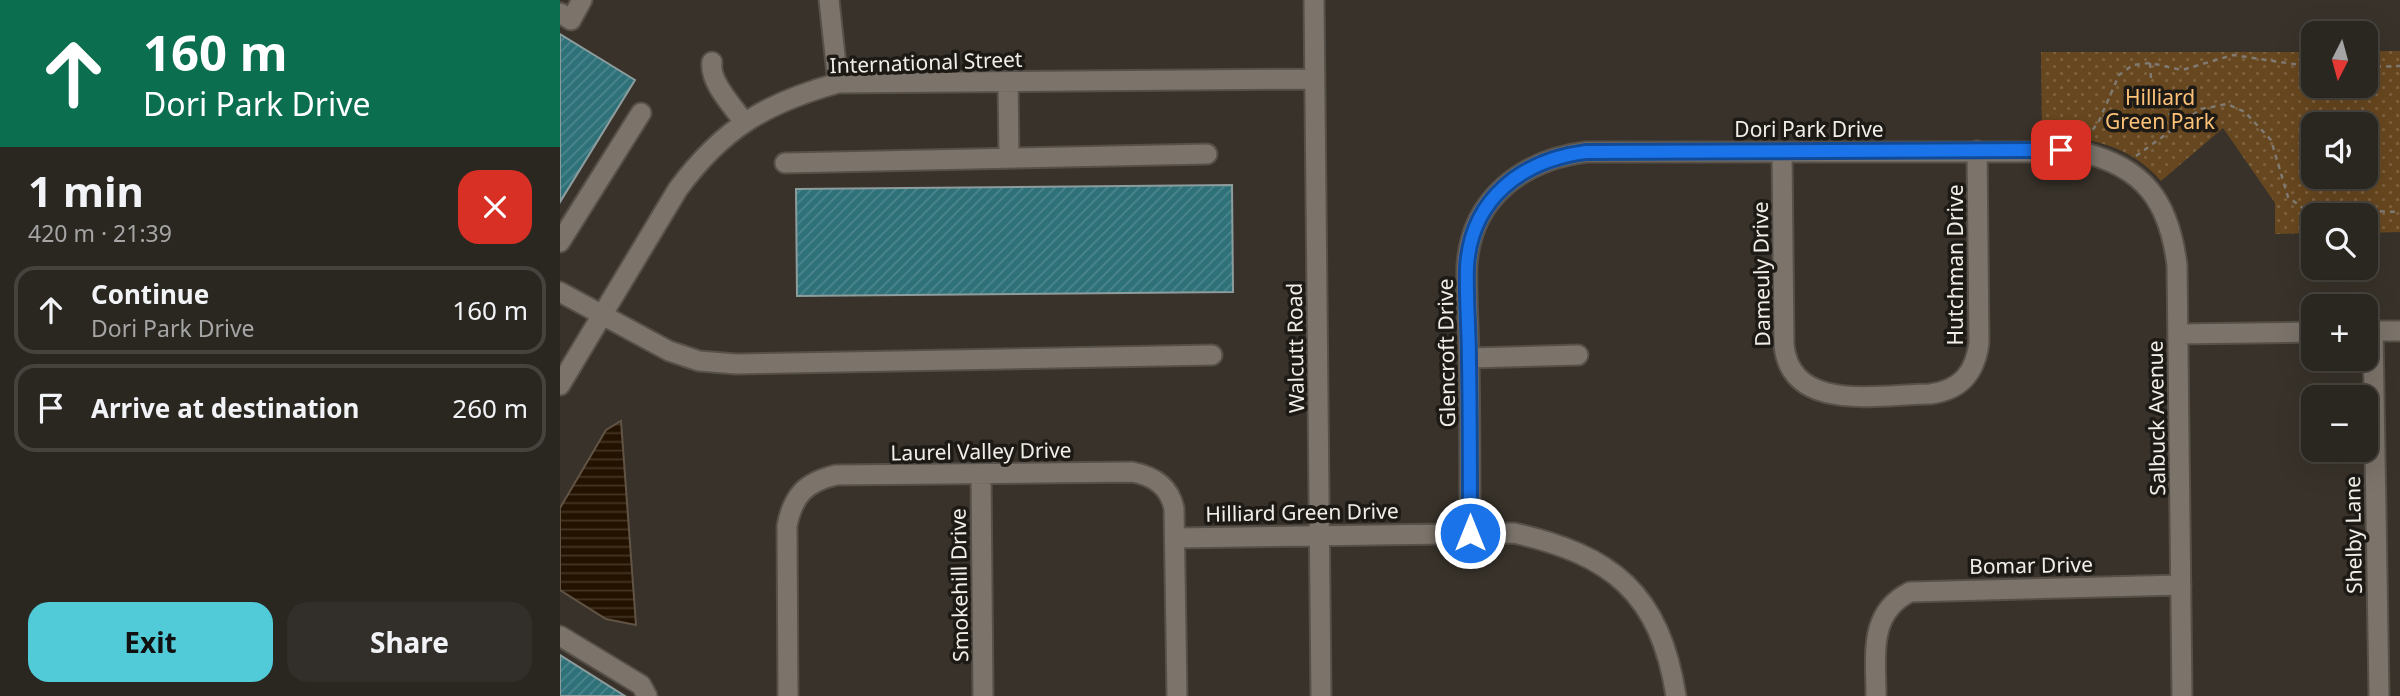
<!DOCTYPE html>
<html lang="en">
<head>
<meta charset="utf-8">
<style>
  :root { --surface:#2a2620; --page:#322e29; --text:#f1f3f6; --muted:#a5a5a5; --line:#46433e; --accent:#52cbd9 }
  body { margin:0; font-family:"Noto Sans",sans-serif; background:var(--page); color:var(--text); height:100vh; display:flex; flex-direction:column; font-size:26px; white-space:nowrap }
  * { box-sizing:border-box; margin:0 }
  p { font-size:23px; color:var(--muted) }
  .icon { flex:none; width:38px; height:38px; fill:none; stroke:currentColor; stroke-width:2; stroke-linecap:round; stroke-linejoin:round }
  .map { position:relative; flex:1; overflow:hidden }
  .drawer { display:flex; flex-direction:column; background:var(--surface); width:560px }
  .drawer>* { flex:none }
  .top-card { background:#0b6e4f; color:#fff; overflow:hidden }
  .needle { width:46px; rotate:186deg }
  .buttons { position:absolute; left:1741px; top:21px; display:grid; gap:14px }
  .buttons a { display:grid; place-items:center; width:77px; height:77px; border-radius:14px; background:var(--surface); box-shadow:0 7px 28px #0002,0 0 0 2px var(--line); font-size:35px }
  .pin { position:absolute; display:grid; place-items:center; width:60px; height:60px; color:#fff; margin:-30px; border-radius:14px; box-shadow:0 4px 10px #0006 }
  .me { position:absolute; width:77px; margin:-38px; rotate:0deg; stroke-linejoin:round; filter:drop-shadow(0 0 5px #0008) }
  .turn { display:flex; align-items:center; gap:24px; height:147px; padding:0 28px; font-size:32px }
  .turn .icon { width:91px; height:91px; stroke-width:2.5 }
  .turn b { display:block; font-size:49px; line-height:60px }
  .round { display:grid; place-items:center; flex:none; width:74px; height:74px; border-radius:21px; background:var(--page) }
  .headline { display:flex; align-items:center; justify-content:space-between; height:119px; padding:0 28px }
  h1 { font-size:42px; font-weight:700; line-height:52px }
  .cta { display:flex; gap:14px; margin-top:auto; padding:14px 28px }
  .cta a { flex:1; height:80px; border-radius:21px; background:var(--accent); color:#111; font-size:28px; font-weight:700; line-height:80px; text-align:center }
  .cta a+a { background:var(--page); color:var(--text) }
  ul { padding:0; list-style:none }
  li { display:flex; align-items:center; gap:21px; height:88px; margin:0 14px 10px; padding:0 14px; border:4px solid var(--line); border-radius:21px }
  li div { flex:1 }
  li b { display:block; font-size:26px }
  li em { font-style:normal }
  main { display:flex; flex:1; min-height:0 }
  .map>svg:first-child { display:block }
  .green { fill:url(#green-dots); fill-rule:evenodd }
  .water { fill:url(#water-rules); stroke:#615445; stroke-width:2 }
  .building { fill:url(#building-hatch); stroke:#8d9c9d; stroke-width:2 }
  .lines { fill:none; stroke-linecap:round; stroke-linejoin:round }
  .minor-casing { stroke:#565049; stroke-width:23 }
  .path { stroke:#7f7a72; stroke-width:2.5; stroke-dasharray:5 5; stroke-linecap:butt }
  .minor { stroke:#7c746b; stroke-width:19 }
  .route-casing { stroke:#114b97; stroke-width:18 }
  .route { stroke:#1a73e8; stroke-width:12 }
  .labels { text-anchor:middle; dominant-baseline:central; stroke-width:7; stroke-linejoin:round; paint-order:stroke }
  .street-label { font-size:21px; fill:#f1ede7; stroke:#1d1a16 }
  .park-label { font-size:21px; fill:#fdc177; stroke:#1d1a16 }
</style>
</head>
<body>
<main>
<section class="drawer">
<div class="top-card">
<div class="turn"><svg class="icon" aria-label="ahead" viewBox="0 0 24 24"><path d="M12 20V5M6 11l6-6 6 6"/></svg><div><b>160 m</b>Dori Park Drive</div></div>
</div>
<div class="headline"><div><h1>1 min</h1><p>420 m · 21:39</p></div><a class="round" style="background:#d93025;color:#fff"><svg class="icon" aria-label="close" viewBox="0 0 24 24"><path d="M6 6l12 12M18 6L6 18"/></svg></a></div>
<ul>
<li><svg class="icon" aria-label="ahead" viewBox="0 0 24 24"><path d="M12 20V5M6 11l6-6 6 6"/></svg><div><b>Continue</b><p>Dori Park Drive</p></div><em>160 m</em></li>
<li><svg class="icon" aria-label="arrive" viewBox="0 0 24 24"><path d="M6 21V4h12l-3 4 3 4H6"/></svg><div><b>Arrive at destination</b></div><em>260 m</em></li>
</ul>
<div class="cta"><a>Exit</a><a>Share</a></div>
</section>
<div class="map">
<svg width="1840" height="696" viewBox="0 0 1840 696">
  <defs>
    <pattern id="green-dots" width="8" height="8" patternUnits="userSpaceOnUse" patternTransform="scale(1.75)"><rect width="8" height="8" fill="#67471f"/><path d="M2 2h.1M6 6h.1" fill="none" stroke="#7d6240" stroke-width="1.8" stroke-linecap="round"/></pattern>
    <pattern id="water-rules" width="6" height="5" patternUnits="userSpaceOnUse" patternTransform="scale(1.75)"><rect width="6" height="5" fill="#231200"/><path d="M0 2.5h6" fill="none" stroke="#433525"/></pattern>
    <pattern id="building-hatch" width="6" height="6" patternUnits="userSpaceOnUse" patternTransform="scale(1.75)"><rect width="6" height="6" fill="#2e7179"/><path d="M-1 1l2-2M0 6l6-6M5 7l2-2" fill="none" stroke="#4d868c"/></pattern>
  </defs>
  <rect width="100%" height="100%" fill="#38322a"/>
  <path class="green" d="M 1806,51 L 1840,51 L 1840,232 L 1806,233 L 1806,215 L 1754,215 L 1753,233 L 1715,234 L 1715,203 L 1663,128 L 1601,181 C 1570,145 1527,136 1482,136 L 1481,52 L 1753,52 L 1754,86 L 1806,86 ZM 1754,124 L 1806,124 L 1806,177 L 1754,177 Z"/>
  <path class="water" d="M 61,421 L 76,625 L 46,619 L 0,590 L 0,508 L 46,430 Z"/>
  <path class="building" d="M 0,34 L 75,80 L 0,202 Z
    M 672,185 L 673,292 L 237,296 L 236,189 Z
    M 0,655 L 65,696 L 0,696 Z"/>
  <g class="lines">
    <defs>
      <path id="minor" d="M 269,0 L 278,83
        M 754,0 L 761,696
        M 0,13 L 11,20 L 22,0
        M 152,62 C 149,82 173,106 184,122
        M 448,82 L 449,158
        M 1222,153 L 1224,345 C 1231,414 1320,394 1370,394 C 1401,390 1415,373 1419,343 L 1417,151
        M 225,163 L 647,154
        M 0,242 L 81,113
        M 0,292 L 109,351 L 139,361 L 176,364 L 652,355
        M 1806,331 L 1840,331
        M 1813,331 L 1819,696
        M 1618,334 L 1754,332
        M 909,358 L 1018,355
        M 0,385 L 118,189 C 163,128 206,103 278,83 L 754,79
        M 421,474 L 423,696
        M 910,533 C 910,476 910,419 909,362 C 909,331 906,298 907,266 C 911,198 963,160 1026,152 L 1521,152 C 1584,167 1609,201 1617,265 L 1622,696
        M 616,538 L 954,533 C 1052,555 1100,593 1116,696
        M 0,636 L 81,685 L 87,696
        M 228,696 L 227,526 C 233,495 246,482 276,475 L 572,472 C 594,476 609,486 614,508 L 617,696
        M 1316,696 C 1316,655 1308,613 1350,592 L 1621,585"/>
    </defs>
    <use href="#minor" class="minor-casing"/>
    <path class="path" d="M 1590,63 L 1591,78
      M 1806,67 L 1840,66
      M 1609,113 L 1617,126
      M 1527,138 L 1539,121 L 1559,75 L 1573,65 L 1590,63 L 1622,70 L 1673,55 L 1754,67
      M 1576,156 L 1641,109 L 1667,104 L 1685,112 L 1711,140 L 1728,197 L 1744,209 L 1840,212"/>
    <use href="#minor" class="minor"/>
  </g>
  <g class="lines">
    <defs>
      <path id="route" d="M 910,533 C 910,476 910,419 909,362 C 909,331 906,298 907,267 C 911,198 963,160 1026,152 L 1501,150"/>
    </defs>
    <use href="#route" class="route-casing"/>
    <use href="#route" class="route"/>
  </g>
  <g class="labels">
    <g class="street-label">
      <text transform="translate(366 62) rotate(-2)">International Street</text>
      <text x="1249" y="129">Dori Park Drive</text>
      <text transform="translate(1395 265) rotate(-90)">Hutchman Drive</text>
      <text transform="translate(1201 274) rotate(-91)">Dameuly Drive</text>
      <text transform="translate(735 348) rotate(-91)">Walcutt Road</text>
      <text transform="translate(886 353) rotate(-91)">Glencroft Drive</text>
      <text transform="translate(1596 418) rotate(-91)">Salbuck Avenue</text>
      <text transform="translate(421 451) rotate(-1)">Laurel Valley Drive</text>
      <text transform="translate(742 512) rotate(-1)">Hilliard Green Drive</text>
      <text transform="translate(1793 535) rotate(-91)">Shelby Lane</text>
      <text transform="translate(1471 565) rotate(-1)">Bomar Drive</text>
      <text transform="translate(399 585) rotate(-91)">Smokehill Drive</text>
    </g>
    <g class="park-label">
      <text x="1600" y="97">Hilliard<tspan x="1600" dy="24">Green Park</tspan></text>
    </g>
  </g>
</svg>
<div class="buttons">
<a><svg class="needle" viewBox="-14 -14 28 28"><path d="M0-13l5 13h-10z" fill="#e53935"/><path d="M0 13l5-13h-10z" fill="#a5a5a5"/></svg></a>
<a><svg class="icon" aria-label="sound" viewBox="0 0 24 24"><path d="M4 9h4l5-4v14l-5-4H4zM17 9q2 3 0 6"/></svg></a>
<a><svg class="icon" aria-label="search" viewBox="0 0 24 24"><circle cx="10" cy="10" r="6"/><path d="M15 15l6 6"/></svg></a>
<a>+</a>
<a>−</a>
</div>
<div class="pin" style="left:1501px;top:150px;background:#d93025"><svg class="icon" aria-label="arrive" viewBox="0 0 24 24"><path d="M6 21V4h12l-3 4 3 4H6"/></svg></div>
<svg class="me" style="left:910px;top:533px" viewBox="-20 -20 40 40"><circle r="17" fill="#1a73e8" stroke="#fff" stroke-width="3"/><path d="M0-11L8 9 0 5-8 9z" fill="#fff"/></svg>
</div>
</main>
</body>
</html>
